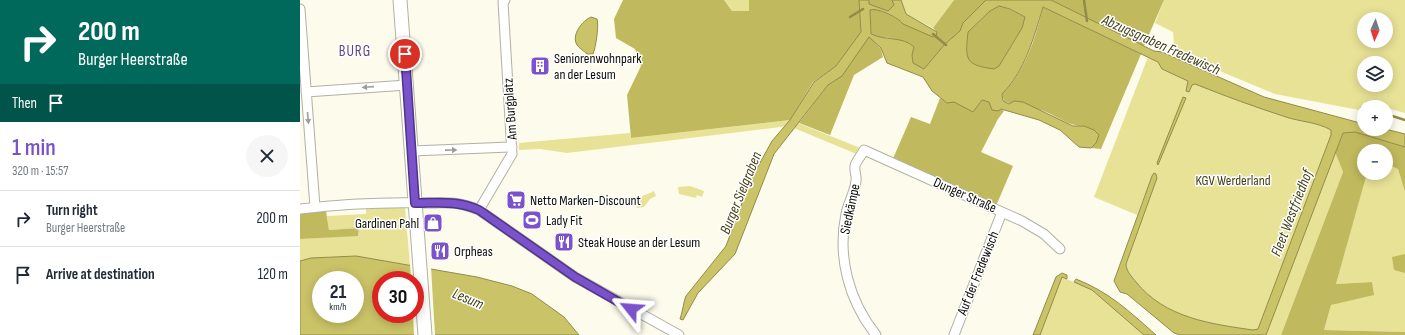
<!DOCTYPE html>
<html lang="en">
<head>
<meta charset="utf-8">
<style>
  :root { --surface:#fff; --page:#f6f6f7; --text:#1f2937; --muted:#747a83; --line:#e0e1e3; --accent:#7a52cb }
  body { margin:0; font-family:"Sofia Sans Condensed",sans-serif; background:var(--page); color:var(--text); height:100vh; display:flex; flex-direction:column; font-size:15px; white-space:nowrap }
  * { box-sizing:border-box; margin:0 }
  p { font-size:13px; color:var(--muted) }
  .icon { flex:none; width:22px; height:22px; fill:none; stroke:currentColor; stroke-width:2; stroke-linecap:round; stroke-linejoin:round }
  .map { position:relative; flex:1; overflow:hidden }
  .details { display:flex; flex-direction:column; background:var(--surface); width:300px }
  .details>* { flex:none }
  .top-card { background:#00695c; color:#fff; overflow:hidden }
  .needle { width:26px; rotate:183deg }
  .buttons { position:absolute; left:1057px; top:12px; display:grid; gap:8px }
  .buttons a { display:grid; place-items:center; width:36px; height:36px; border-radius:50%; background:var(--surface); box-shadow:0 2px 10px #0003; font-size:20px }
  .speed { position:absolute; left:12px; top:271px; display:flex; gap:8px; font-size:20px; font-weight:700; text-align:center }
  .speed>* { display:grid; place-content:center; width:52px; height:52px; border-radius:50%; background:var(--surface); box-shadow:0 2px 10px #0003; line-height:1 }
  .speed small { font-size:10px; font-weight:400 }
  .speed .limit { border:6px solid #d22; background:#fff; color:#111 }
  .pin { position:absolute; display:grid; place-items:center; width:34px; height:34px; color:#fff; margin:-17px; border:2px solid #fff; border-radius:50%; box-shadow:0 1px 4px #0007 }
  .me { position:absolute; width:44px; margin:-22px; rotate:298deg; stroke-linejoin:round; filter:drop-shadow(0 0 3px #0008) }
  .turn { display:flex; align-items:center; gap:14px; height:84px; padding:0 12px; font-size:18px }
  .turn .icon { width:52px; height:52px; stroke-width:2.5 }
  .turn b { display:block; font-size:28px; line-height:34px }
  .then { display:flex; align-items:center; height:38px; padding:0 12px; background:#0003; gap:8px; font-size:15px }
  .round { display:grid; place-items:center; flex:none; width:42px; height:42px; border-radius:21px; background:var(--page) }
  .summary { display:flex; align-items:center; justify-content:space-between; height:68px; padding:0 12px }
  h1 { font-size:24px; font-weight:600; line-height:30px; color:var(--accent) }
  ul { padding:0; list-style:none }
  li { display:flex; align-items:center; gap:12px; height:56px; padding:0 12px; border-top:1px solid var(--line) }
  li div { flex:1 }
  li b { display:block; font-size:15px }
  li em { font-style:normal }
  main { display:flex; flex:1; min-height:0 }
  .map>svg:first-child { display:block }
  .green { fill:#e8e296; fill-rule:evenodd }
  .forest { fill:#c1b95d }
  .water { fill:#cac367; stroke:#918c4a; fill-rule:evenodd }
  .pier { fill:#fcfbec }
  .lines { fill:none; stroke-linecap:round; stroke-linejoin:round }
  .stream { stroke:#918c4a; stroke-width:2.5 }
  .street-casing { stroke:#b1b1a3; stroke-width:11 }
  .secondary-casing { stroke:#b1b1a3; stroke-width:15 }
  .street { stroke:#fff; stroke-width:9 }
  .secondary { stroke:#fff; stroke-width:13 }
  .oneway { fill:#9e9e9c }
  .route-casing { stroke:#4f3584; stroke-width:10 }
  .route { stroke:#7a52cb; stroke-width:7 }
  .labels { text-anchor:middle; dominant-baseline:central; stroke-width:3; stroke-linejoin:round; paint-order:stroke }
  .poi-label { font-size:14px; fill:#0c0c07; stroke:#fff; text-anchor:start }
  .street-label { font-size:14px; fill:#0c0c07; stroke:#fff }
  .park-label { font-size:14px; fill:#434018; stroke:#fff }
  .water-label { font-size:15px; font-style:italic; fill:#423f17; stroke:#fff }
  .neighbourhood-label { font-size:15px; letter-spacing:1px; fill:#574583; stroke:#fff }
</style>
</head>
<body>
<main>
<section class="details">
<div class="top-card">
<div class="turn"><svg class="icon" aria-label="right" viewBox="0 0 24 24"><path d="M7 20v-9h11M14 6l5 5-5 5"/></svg><div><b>200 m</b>Burger Heerstraße</div></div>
<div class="then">Then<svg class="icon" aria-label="arrive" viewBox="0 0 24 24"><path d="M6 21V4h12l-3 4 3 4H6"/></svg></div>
</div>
<div class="summary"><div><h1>1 min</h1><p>320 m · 15:57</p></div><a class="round"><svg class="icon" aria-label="close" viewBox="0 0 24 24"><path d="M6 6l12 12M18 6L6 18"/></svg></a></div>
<ul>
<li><svg class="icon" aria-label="right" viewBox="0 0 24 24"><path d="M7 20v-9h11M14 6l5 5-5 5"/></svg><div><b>Turn right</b><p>Burger Heerstraße</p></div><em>200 m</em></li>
<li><svg class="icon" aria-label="arrive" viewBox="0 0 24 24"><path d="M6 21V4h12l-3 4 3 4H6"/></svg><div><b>Arrive at destination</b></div><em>120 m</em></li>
</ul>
</section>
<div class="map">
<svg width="1105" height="335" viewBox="0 0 1105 335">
  <rect width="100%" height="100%" fill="#fcfbec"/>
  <path class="green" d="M 424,0 L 449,0 L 449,11 L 432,11 Z
    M 601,0 L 654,0 L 633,28 L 606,14 Z
    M 864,0 L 1105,0 L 1105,113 L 1064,102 L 1059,110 L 975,94 L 922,72 L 877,49 L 874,44 L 873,32 L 855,23 ZM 1064,19 L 1086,19 L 1086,41 L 1064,41 ZM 1064,63 L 1086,63 L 1086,85 L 1064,85 Z
    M 848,57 L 858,62 L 862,69 L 888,81 L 886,91 L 889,92 L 892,85 L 895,84 C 925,96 955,107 986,117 C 1001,122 1017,122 1031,130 L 1031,135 L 958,329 L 953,330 C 911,324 865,318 836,282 C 832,277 826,271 826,264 L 857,178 L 856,174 L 852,176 L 837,215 L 794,197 Z
    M 490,120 L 563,149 L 559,155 L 489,126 L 267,153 L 240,149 L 219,150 L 219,143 L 330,133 L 331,138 Z
    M 1055,132 L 1105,147 L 1055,132 L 1035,152 L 1043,172 L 981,335 L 966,335 L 1035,152 L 1043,133 Z
    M 1086,164 L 1098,169 L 1105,192 L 1105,332 L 1024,330 L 1031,305 L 1072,282 L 1036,284 L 1066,174 L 1086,173 Z
    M 390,186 L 404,191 L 402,197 L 397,195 L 396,198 L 379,194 L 378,187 Z
    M 354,191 L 356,196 L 350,199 L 344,207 L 337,208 L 336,206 C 338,195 345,196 354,191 Z
    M 66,208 L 105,208 L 110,265 C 72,259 39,252 0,261 L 0,239 L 58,235 L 59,228 L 29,230 L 27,216 L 66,214 Z
    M 762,277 L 792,290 L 844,335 L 740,335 Z"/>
  <path class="forest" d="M 323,0 L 424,0 L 432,11 L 449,11 L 449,0 L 559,0 L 561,32 L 536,66 L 513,82 L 490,120 L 331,138 L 327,95 L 341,66 L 335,49 L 316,38 L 314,19 Z
    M 569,0 L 592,0 L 594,5 L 588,11 L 569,5 Z
    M 654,0 L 686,0 L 663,23 L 660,31 L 645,44 L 624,69 L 613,64 L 612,55 L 614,47 L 591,38 L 578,37 L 571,34 L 570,9 C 577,7 598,18 603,24 L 637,32 L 633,28 Z
    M 751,0 L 864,0 L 844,46 Z
    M 699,6 L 709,9 L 725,17 L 722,28 L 699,66 L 694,70 C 665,65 665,60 668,32 L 690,11 Z
    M 743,7 L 841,54 L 801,149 L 791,148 L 796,143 L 784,126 C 769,126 760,118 746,112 C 733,106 717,108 704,101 L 702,94 C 725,72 736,37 743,7 Z
    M 569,36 L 581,49 L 583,57 L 554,75 L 530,135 L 499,123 L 528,85 L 536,80 Z
    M 640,98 L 647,103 L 654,101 L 673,112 L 682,100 L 689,102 L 704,111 L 698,119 L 681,152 L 713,166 L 696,206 L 592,161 L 611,117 L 630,124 Z
    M 1055,132 L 1105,147 L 1105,192 L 1098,169 L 1086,164 L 1086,151 L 1064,151 L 1064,173 L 1067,173 L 1036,284 L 1072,282 L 1074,295 L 1031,305 L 1024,330 L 1105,332 L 1105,335 L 981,335 L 1043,172 L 1035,152 L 1043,133 Z
    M 26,211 L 29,230 L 59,228 L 58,236 L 0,239 L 0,214 Z
    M 1105,254 L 1105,273 L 1094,270 L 1092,257 Z"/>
  <path class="water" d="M 559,0 L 569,0 L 569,4 L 588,11 L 594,5 L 592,0 L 601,0 L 606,14 L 637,32 L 636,36 L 633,37 L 603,24 C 599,18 577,7 570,10 L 571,34 C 585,41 603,36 614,47 L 612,55 L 613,63 L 624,69 L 645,44 L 660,31 L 663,23 L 686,0 L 751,0 L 854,51 L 862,52 L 964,97 L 1064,124 L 1064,129 L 1085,129 L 1105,134 L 1105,147 L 1055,132 L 1043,133 L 966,335 L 880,335 L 874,333 L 827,294 L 820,292 L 814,281 L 852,176 L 854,173 L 856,174 L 857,178 L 826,264 C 826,271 832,277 836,282 C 865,318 911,324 953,330 L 958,329 L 1031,135 L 1031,130 C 1017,122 1001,122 986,117 C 955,107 925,96 895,84 L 892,85 L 889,92 L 886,91 L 888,81 L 862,69 L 858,62 L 743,7 C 734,37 725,71 702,94 L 703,101 L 709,104 L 714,101 L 723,102 L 773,126 L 784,126 L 794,130 L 799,135 L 796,143 L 791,148 L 779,147 L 760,130 L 739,120 L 701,109 L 698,111 L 692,110 L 689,102 L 682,100 L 673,112 L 654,102 L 647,103 L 632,91 L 623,77 L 587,63 L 581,48 L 569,37 L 542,76 L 528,85 L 474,154 L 435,254 L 398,293 L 383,320 L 380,319 C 383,311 383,303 386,296 L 426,246 L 451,179 L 472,141 L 490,120 L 514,82 L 536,66 L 561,32 ZM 699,6 L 710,9 L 725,17 L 722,28 L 699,66 L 694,69 C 665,65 665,60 668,32 L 690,11 Z
    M 291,17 L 297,19 C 299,25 296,47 293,54 L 287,54 C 284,51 279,48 277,45 C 271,35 282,21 291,17 Z
    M 883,97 L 886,98 L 858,165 L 857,163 Z
    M 56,256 L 177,277 L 212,286 L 232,294 L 264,317 L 279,335 L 0,335 L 0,261 L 11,258 ZM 21,280 L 55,280 L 55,314 L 21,314 ZM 81,280 L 115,280 L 115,314 L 81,314 Z
    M 762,273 L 767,275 L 767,279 L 762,277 L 740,335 L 733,335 L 756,277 Z
    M 776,279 C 809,292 829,311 856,335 L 844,335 L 792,290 L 774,282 Z"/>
  <path class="pier" d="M 110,264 L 131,267 L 135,335 L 114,335 L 113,314 L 115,314 L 115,280 L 111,280 Z"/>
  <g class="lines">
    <path class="stream" d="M 784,0 L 787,21
      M 550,17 L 563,9
      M 633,34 L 646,45
      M 1061,108 L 1064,108
      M 1086,114 L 1105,120"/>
    <defs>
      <path id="street" d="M 0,9 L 15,207
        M 6,92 L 107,85
        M 112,151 L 212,147
        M 0,209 C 42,204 83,202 125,203 C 147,203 158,201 179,210 L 275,277 L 379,335
        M 179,210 L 212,154 L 203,2 L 205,0
        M 576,335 C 549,301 537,257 546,214 C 548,203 555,192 556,181 C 557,176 554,171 555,166 C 556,161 562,155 564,150 L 722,221 L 744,234 L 760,249
        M 654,335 L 702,212"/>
      <path id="secondary" d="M 100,0 L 125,335"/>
    </defs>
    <use href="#street" class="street-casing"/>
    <use href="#secondary" class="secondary-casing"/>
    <use href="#street" class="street"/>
    <use href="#secondary" class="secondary"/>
  </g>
  <defs><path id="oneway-solid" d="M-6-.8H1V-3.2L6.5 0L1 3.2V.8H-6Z"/></defs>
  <g class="oneway">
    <use href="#oneway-solid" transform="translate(68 87) rotate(176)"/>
    <use href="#oneway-solid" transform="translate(8 118) rotate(85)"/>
    <use href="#oneway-solid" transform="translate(151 150) rotate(-1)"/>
  </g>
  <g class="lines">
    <defs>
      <path id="route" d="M 105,54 L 115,203 C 139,203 156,200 179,210 L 275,277 L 331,309"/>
    </defs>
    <use href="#route" class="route-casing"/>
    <use href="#route" class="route"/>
  </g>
  <defs>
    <symbol id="building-square" viewBox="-11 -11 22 22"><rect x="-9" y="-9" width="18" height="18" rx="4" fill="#7a52cb" stroke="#fff"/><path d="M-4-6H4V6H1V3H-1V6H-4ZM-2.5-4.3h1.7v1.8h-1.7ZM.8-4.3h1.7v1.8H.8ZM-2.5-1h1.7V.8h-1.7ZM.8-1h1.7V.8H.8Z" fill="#fff"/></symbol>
    <symbol id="supermarket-square" viewBox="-11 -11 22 22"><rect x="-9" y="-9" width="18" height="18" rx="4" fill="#7a52cb" stroke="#fff"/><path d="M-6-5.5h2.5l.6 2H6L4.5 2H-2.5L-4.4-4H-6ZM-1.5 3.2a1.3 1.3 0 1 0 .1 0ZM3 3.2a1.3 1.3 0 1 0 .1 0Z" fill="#fff"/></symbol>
    <symbol id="stadium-square" viewBox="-11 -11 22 22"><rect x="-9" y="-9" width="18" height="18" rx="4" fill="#7a52cb" stroke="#fff"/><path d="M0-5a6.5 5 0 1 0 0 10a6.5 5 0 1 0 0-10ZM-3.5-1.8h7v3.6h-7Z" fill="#fff"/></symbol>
    <symbol id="shop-square" viewBox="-11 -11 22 22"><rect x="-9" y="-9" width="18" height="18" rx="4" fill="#7a52cb" stroke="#fff"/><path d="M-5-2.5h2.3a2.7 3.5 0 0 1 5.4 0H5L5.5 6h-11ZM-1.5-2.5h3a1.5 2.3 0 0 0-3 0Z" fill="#fff"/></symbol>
    <symbol id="restaurant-square" viewBox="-11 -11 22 22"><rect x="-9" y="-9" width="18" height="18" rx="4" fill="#7a52cb" stroke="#fff"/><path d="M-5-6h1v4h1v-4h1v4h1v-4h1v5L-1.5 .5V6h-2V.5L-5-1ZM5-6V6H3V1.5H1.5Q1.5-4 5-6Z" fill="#fff"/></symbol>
  </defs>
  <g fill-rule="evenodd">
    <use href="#building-square" x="229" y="55" width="22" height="22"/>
    <use href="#supermarket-square" x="205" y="189" width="22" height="22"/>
    <use href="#stadium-square" x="221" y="209" width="22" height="22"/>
    <use href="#shop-square" x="122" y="212" width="22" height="22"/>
    <use href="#restaurant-square" x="253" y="231" width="22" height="22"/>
    <use href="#restaurant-square" x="129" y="240" width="22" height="22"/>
  </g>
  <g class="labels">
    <g class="poi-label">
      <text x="254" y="58">Seniorenwohnpark<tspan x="254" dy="16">an der Lesum</tspan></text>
      <text x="230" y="200">Netto Marken-Discount</text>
      <text x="246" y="220">Lady Fit</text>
      <text x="119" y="223" text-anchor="end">Gardinen Pahl</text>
      <text x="278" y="242">Steak House an der Lesum</text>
      <text x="154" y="251">Orpheas</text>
    </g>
    <g class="street-label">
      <text transform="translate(210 109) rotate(-94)">Am Burgplatz</text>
      <text transform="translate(665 195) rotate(24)">Dunger Straße</text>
      <text transform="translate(550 209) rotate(-78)">Siedkämpe</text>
      <text transform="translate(678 273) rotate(-68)">Auf der Fredewisch</text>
    </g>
    <g class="park-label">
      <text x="933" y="180">KGV Werderland</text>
    </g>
    <g class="water-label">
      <text transform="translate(861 45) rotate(24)">Abzugsgraben Fredewisch</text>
      <text transform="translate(441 193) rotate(-68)">Burger Sielgraben</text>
      <text transform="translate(992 213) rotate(-69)">Fleet Westfriedhof</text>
      <text transform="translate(168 299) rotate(23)">Lesum</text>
    </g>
    <g class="neighbourhood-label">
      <text x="55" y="51">BURG</text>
    </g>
  </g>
</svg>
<div class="buttons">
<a><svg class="needle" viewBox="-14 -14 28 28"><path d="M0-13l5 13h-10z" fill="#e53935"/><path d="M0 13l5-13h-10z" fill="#747a83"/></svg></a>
<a><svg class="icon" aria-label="layers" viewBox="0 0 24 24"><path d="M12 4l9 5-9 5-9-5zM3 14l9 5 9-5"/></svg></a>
<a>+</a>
<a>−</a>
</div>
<div class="speed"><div>21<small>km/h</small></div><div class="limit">30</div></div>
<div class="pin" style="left:105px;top:54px;background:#d93025"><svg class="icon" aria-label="arrive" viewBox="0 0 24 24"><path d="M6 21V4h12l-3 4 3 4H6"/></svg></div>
<svg class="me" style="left:331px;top:309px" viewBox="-20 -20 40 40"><path d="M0-17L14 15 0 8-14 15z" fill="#7a52cb" stroke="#fff" stroke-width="4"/></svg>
</div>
</main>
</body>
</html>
